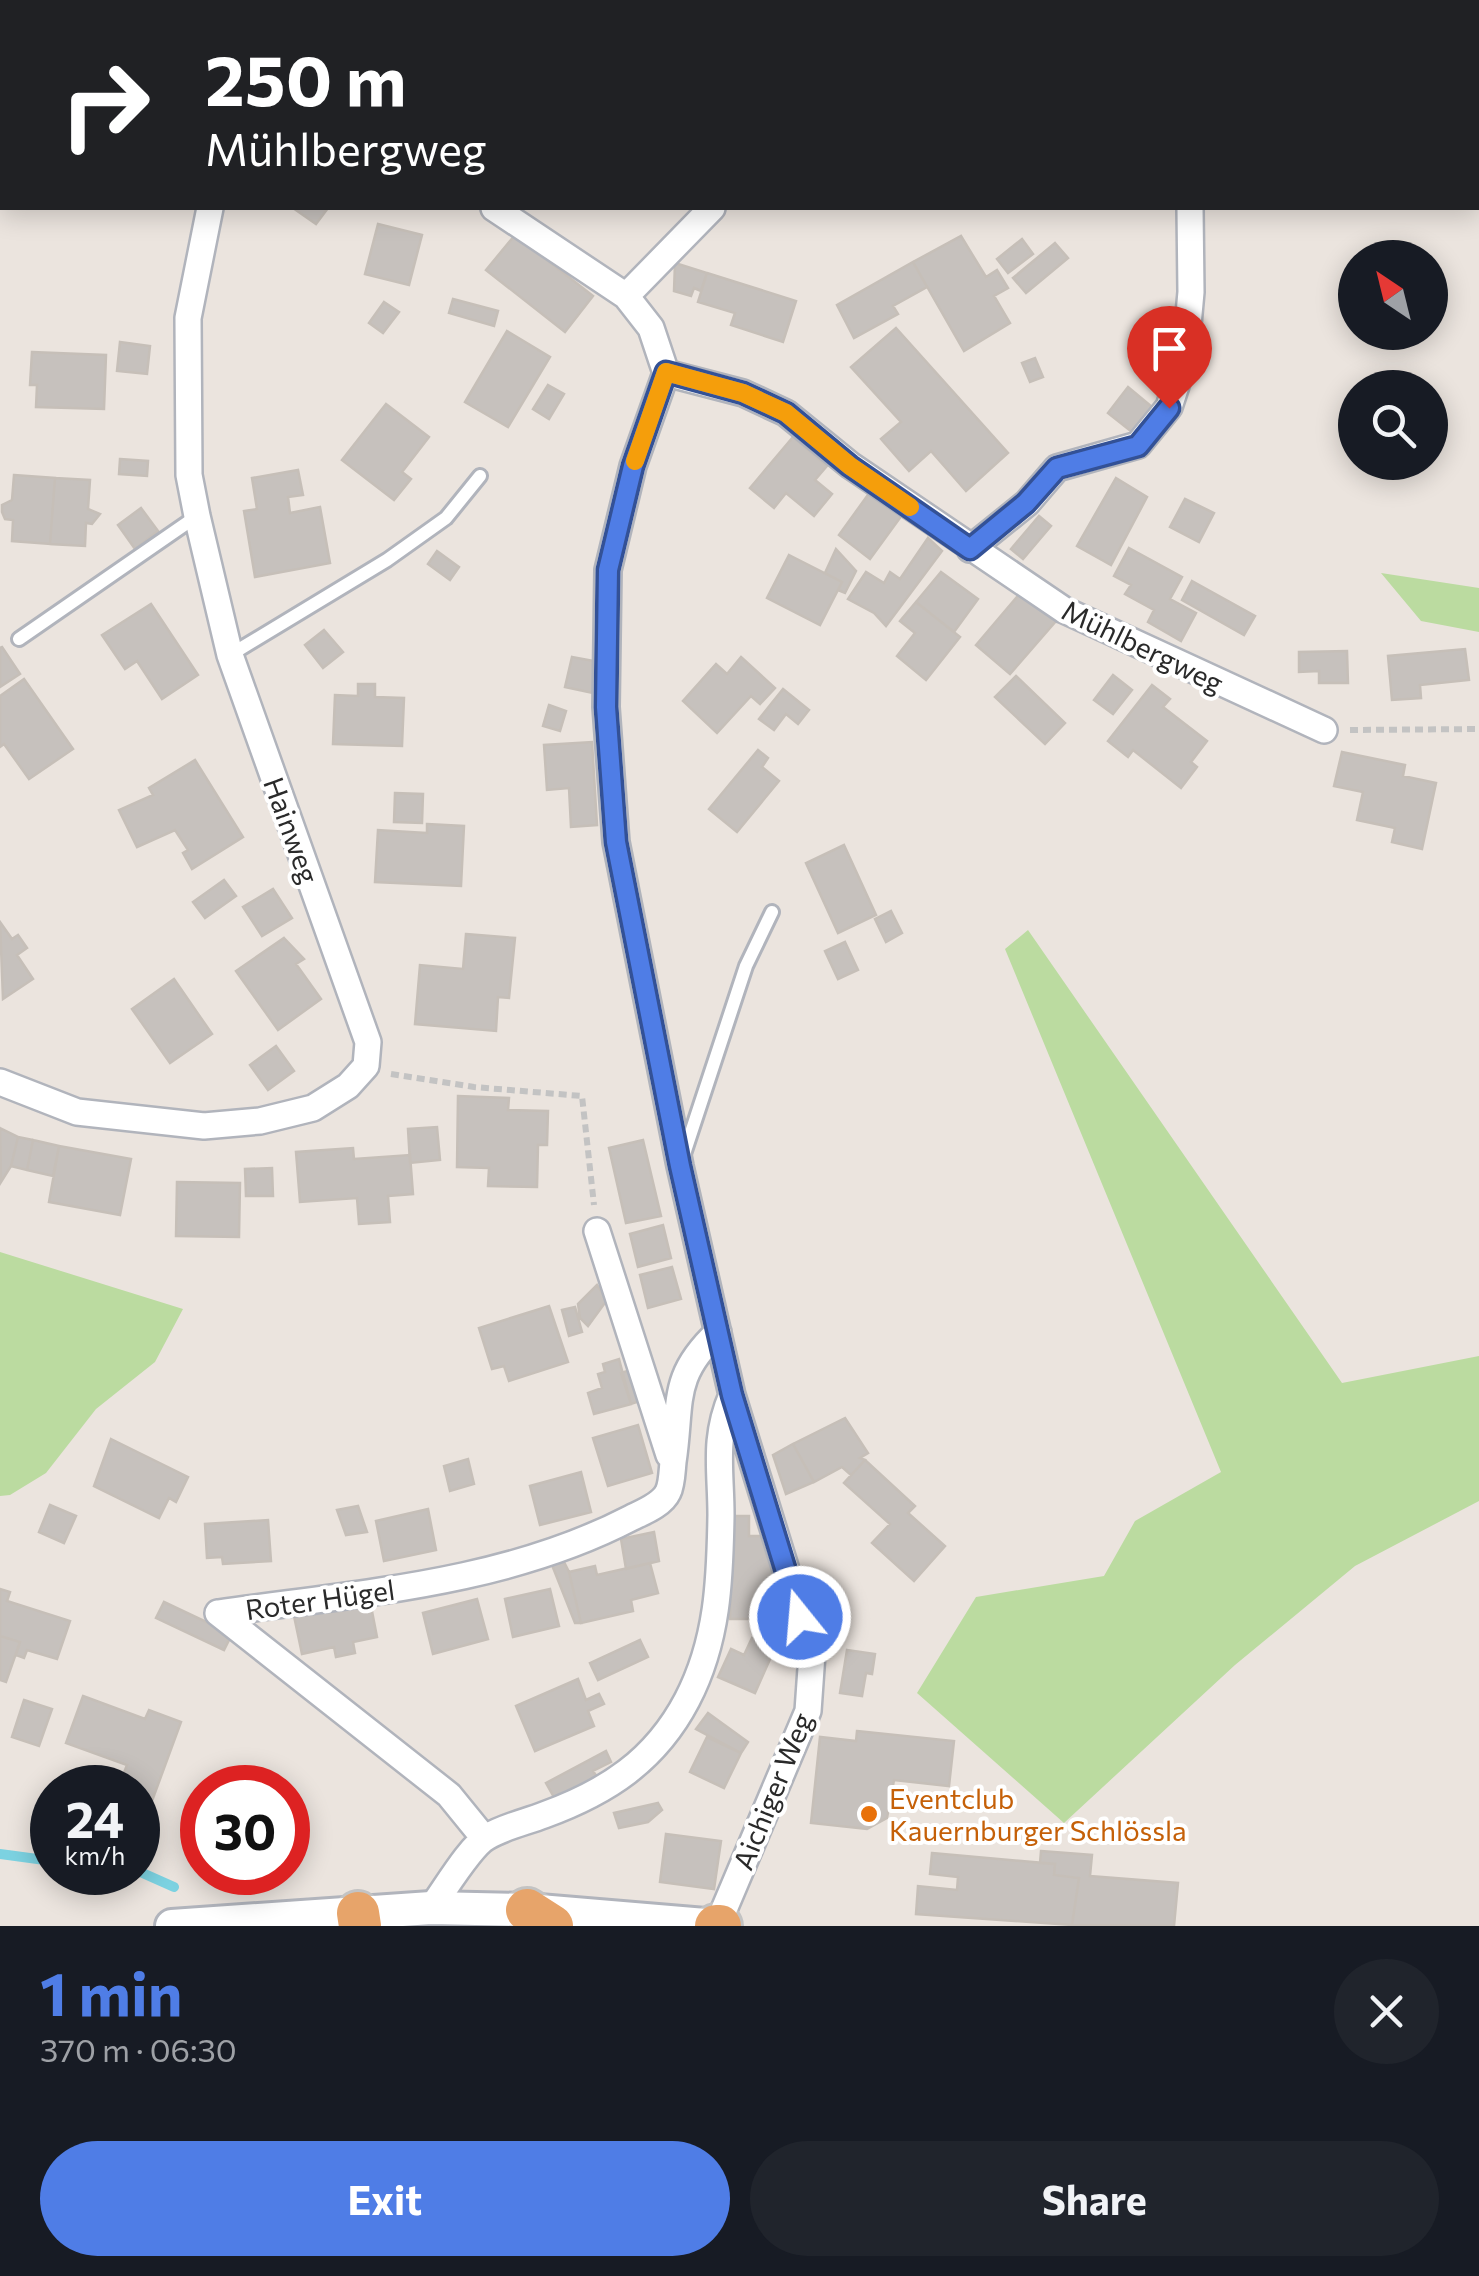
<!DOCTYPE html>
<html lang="en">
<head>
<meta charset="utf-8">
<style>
  :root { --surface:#171b24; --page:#20242c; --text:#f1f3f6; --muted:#9ea1a6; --accent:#4f7de6 }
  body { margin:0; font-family:Commissioner,sans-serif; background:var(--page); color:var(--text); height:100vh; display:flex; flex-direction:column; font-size:38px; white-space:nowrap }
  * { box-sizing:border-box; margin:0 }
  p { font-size:32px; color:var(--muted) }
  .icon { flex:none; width:55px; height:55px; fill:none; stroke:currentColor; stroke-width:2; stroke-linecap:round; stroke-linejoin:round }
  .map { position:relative; height:1926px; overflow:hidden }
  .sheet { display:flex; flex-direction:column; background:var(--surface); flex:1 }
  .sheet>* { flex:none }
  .hud { position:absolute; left:0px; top:0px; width:1480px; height:210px; box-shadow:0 5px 25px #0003; background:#202124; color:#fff; overflow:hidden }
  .needle { width:65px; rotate:325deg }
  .controls { position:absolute; left:1338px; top:240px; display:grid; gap:20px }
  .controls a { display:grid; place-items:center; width:110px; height:110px; border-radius:50%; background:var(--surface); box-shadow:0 5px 25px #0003; font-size:50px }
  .speed { position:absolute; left:30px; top:1765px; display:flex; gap:20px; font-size:50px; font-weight:700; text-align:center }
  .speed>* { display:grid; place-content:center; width:130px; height:130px; border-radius:50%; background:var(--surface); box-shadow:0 5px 25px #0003; line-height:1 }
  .speed small { font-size:25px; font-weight:400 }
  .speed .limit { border:15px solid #d22; background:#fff; color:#111 }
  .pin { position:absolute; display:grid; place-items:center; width:85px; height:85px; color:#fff; margin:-102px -42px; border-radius:50% 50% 50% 0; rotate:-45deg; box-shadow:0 0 10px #0007 }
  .pin .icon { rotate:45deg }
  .me { position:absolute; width:110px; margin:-55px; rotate:343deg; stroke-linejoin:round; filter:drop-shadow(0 0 8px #0008) }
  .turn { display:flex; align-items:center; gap:35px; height:210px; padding:0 40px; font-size:45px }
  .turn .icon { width:130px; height:130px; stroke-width:2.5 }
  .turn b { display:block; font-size:70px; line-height:85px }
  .round { display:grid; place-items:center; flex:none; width:105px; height:105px; border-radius:52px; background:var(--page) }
  .headline { display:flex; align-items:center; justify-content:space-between; height:170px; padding:0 40px }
  h1 { font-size:60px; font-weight:700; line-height:75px; color:var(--accent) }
  .button { display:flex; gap:20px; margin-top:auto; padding:20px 40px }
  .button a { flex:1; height:115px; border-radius:60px; background:var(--accent); color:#fff; font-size:40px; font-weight:700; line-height:115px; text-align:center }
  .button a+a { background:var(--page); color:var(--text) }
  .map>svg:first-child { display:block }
  .green { fill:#bbdba0 }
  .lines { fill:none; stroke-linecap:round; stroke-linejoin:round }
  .stream { stroke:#7cd2e1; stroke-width:10 }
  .building { fill:#c6c1bd; stroke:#c6bfb8; stroke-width:2.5 }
  .service-casing { stroke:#b1b4bc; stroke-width:18 }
  .minor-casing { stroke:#b1b4bc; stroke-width:30 }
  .tertiary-casing { stroke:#b1b4bc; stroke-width:38 }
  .trunk-casing { stroke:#c3c3c3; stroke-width:48 }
  .path { stroke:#c3c3c3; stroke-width:6; stroke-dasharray:8 5; stroke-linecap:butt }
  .service { stroke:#fff; stroke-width:12 }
  .minor { stroke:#fff; stroke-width:25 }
  .tertiary { stroke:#fff; stroke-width:32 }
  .trunk { stroke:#e7a46a; stroke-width:42 }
  .route-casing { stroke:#335196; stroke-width:25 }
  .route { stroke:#4f7de6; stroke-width:18 }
  .slow { stroke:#f59e0b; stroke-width:18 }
  .food-dot { fill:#e8710a; stroke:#fff; stroke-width:4 }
  .labels { text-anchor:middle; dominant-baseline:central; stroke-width:8; stroke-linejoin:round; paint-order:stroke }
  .street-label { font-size:28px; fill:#2a2a2a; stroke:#fff }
  .food-label { font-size:28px; fill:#c56008; stroke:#fff; text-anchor:start }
</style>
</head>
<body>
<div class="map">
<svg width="1479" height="1926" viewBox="0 0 1479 1926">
  <rect width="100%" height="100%" fill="#ebe4de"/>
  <path class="green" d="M 1381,573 L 1479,588 L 1479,632 L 1421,621 Z
    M 1028,930 L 1342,1383 L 1479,1356 L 1479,1501 L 1355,1566 L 1235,1665 L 1064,1823 L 917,1693 L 976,1597 L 1104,1576 L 1135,1521 L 1221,1472 L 1005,949 Z
    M 0,1252 L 183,1309 L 155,1362 L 96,1409 L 46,1473 L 10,1495 L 0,1496 Z"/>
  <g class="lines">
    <path class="stream" d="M 0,1854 L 52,1861
      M 138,1871 L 174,1887"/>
  </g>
  <path class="building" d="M 293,208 L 328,208 L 316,224 Z
    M 378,224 L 422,235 L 409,285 L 365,274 Z
    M 515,235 L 593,296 L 565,332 L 486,270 Z
    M 961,236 L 986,277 L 997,270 L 1008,288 L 994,296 L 1010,323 L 964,351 L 913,262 Z
    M 1022,239 L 1033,254 L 1008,273 L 997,259 Z
    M 1055,243 L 1068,258 L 1026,293 L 1013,278 Z
    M 913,262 L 927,287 L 893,306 L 898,314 L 854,338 L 837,305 Z
    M 675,263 L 707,273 L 701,291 L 694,288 L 691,296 L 674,291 Z
    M 707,273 L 796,301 L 783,342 L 731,325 L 735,313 L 698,302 Z
    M 453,299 L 498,311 L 494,326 L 449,313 Z
    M 384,302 L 399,312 L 383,333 L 369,323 Z
    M 896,328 L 1008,453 L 966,491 L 931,451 L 909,471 L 881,439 L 901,422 L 851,367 Z
    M 507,331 L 550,357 L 508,427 L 465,402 Z
    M 120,342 L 150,346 L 147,374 L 117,371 Z
    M 32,352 L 106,355 L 104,409 L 36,407 L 37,385 L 30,385 Z
    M 1035,358 L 1043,377 L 1030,382 L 1022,363 Z
    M 548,385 L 564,394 L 549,419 L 533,409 Z
    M 1128,387 L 1152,407 L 1132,432 L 1108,413 Z
    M 386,404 L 429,437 L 402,472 L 411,479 L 394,500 L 342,460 Z
    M 793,437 L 827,466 L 815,480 L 832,494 L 814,516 L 786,493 L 774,508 L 750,488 Z
    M 120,459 L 148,461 L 147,476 L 119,474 Z
    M 298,470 L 303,495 L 288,497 L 290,513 L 320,507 L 330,563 L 255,577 L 244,511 L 257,509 L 252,478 Z
    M 14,475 L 55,478 L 50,544 L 12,541 L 13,520 L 5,519 L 2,512 L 2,505 L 12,500 Z
    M 55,478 L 90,480 L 88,509 L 100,514 L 92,524 L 86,523 L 85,546 L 50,544 Z
    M 1116,478 L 1147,497 L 1111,565 L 1077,546 Z
    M 870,492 L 902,515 L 870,559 L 839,535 Z
    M 1185,499 L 1214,513 L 1199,542 L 1170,527 Z
    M 141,508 L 158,531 L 135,549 L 118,525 Z
    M 1039,516 L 1051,526 L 1023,559 L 1011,549 Z
    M 928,538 L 942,551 L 886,626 L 874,613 L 848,599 L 866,572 L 884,583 L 890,572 L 900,579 Z
    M 1129,548 L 1182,577 L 1170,599 L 1196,613 L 1181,641 L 1148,622 L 1154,610 L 1125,594 L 1131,585 L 1114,576 Z
    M 836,549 L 856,571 L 845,593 L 838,590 L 842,582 L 825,573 Z
    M 437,551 L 459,567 L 450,580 L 428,564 Z
    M 789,555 L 842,582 L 820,625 L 767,598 Z
    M 941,572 L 978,599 L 954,632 L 916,602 Z
    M 1192,581 L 1255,616 L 1244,635 L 1182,600 Z
    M 1022,591 L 1057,620 L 1010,674 L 976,645 Z
    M 916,602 L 960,637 L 926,680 L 897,656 L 915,633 L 900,621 Z
    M 151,604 L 198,675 L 162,699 L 137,661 L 125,669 L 102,635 Z
    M 324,630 L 343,652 L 323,668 L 305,645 Z
    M 2,647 L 20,674 L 0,687 L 0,648 Z
    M 1465,649 L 1469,680 L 1420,685 L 1421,698 L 1392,700 L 1388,656 Z
    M 1347,651 L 1348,683 L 1319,683 L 1319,671 L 1299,672 L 1299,652 Z
    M 572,657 L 599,662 L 593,693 L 565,687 Z
    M 741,657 L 775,688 L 760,704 L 751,696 L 717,733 L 683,701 L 716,664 L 727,674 Z
    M 1113,675 L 1132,690 L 1113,714 L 1094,700 Z
    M 1016,676 L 1065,723 L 1045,744 L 995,697 Z
    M 24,679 L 73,749 L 29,779 L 4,744 L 0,747 L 0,696 Z
    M 358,684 L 375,684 L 375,697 L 404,698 L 402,746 L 333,744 L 335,695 L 358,696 Z
    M 1152,685 L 1170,699 L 1163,707 L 1207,741 L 1191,762 L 1197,767 L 1181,788 L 1133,750 L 1128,757 L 1108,741 Z
    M 783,689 L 809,710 L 798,724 L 786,714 L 774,730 L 759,719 Z
    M 549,705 L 566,711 L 560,731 L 543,726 Z
    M 592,742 L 597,825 L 571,827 L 569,788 L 547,790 L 544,745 Z
    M 758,750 L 768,758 L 762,767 L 779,781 L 737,832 L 709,809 Z
    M 1342,752 L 1405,765 L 1403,776 L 1436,783 L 1422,849 L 1392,842 L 1395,828 L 1357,820 L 1363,792 L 1334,786 Z
    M 195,760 L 243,837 L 192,869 L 183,853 L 188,850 L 175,830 L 137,847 L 119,810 L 153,795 L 149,788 Z
    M 395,793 L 423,794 L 422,823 L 394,822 Z
    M 427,824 L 464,826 L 461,886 L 375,882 L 378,830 L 427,833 Z
    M 844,845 L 876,915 L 838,933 L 806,863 Z
    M 224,880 L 236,896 L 205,918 L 193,902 Z
    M 273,889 L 292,918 L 262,936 L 243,907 Z
    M 891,911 L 902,933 L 886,942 L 875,919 Z
    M 0,922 L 12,939 L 18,935 L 27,948 L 17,955 L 33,979 L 3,999 Z
    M 466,934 L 515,938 L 509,998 L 498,997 L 496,1031 L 415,1024 L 420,965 L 463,969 Z
    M 284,938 L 304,959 L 296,964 L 321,999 L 278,1030 L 236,971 Z
    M 845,942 L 858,970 L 838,979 L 825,951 Z
    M 174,979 L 212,1034 L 170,1063 L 132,1009 Z
    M 276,1046 L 294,1071 L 268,1090 L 250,1065 Z
    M 458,1096 L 509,1098 L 508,1110 L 548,1111 L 547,1145 L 538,1145 L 537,1187 L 488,1186 L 489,1168 L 457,1167 Z
    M 437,1127 L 440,1160 L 410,1163 L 408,1129 Z
    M 0,1128 L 18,1137 L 11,1166 L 1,1182 Z
    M 18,1137 L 33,1140 L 27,1170 L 11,1166 Z
    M 33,1140 L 59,1146 L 53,1176 L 27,1170 Z
    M 643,1140 L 661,1216 L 626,1223 L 609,1148 Z
    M 59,1146 L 131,1159 L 120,1215 L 49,1202 Z
    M 353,1148 L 354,1159 L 410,1155 L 413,1194 L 388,1196 L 390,1222 L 359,1224 L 357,1198 L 300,1202 L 296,1152 Z
    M 272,1168 L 273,1196 L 246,1196 L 245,1169 Z
    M 177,1182 L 240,1183 L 239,1237 L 176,1236 Z
    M 663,1225 L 671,1258 L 638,1267 L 630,1234 Z
    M 672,1267 L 681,1299 L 648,1308 L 640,1275 Z
    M 597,1285 L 607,1300 L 588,1326 L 580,1318 L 578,1304 Z
    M 549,1306 L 568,1362 L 509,1381 L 504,1366 L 492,1369 L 479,1328 Z
    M 575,1307 L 582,1332 L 569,1336 L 562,1310 Z
    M 619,1359 L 631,1404 L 594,1414 L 588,1393 L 602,1388 L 598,1374 L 605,1372 L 603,1364 Z
    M 630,1370 L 640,1401 L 631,1404 L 621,1373 Z
    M 845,1418 L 868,1453 L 860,1458 L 865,1460 L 851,1475 L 842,1467 L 814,1482 L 793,1444 Z
    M 638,1425 L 652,1473 L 608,1486 L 593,1438 Z
    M 111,1439 L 188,1477 L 176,1502 L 169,1498 L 159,1518 L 94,1486 Z
    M 793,1444 L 814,1482 L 786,1494 L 773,1455 Z
    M 468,1459 L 474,1484 L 450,1491 L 444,1466 Z
    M 865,1460 L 915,1506 L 908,1513 L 945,1546 L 914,1581 L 872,1543 L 890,1524 L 844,1483 Z
    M 581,1472 L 591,1512 L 540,1525 L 530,1486 Z
    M 50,1505 L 76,1516 L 64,1543 L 39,1532 Z
    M 358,1506 L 367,1532 L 346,1535 L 337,1510 Z
    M 428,1509 L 436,1550 L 384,1561 L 376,1521 Z
    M 730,1516 L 749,1516 L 749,1536 L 766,1536 L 766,1555 L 774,1555 L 774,1619 L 730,1619 Z
    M 268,1520 L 271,1561 L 223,1564 L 222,1557 L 207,1558 L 205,1524 Z
    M 654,1532 L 659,1561 L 626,1569 L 621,1539 Z
    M 561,1556 L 569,1572 L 581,1623 L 575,1623 L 550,1560 Z
    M 650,1563 L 658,1593 L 631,1600 L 633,1611 L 581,1623 L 569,1572 L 595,1566 L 597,1575 Z
    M 0,1589 L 10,1592 L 7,1601 L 70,1621 L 57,1659 L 27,1650 L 24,1658 L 16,1655 L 20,1642 L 0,1636 Z
    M 550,1589 L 559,1626 L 513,1637 L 505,1599 Z
    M 477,1599 L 488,1639 L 433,1654 L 423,1613 Z
    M 370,1601 L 377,1637 L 353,1642 L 355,1653 L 336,1657 L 334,1647 L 302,1654 L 294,1616 Z
    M 164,1602 L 232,1634 L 224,1650 L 156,1618 Z
    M 0,1636 L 20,1642 L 6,1682 L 0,1680 Z
    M 752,1638 L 775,1648 L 755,1693 L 718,1677 L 731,1649 L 744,1655 Z
    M 640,1640 L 648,1657 L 598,1680 L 590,1663 Z
    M 847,1650 L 875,1654 L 872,1674 L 866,1673 L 862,1696 L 840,1693 Z
    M 578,1679 L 586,1700 L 599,1694 L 604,1704 L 588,1711 L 594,1726 L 535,1751 L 516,1706 Z
    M 83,1696 L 145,1719 L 149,1710 L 181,1722 L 152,1801 L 138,1796 L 138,1788 L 118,1788 L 127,1765 L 66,1743 Z
    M 24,1700 L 52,1709 L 39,1746 L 12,1737 Z
    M 708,1713 L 748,1742 L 741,1753 L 696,1729 Z
    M 857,1731 L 954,1741 L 949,1786 L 894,1780 L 887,1818 L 867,1829 L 811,1823 L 820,1737 L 856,1741 Z
    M 707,1737 L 741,1753 L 724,1788 L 690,1772 Z
    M 606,1751 L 611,1762 L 593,1771 L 597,1777 L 555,1799 L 546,1783 Z
    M 658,1803 L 662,1810 L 648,1822 L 619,1828 L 614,1813 Z
    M 666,1834 L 721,1841 L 714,1889 L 660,1882 Z
    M 1041,1851 L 1092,1855 L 1090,1876 L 1178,1883 L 1174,1926 L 1072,1925 L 1079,1878 L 1054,1875 L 1055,1864 L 1040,1863 Z
    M 932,1853 L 1055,1864 L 1054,1875 L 1079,1878 L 1072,1925 L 916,1914 L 918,1886 L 957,1890 L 958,1877 L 930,1874 Z"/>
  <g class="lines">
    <defs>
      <path id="service" d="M 19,639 L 197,516
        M 230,655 L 387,560 L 446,518 L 480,476
        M 684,1154 L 746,966 L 772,912"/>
      <path id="minor" d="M 321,0 L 323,2
        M 1261,0 L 1263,2
        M 890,2 L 893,0
        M 494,208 L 626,296 L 651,328 L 666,373 L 633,466 L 608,570 L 606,707 L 616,842 L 680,1166 L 732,1395 L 812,1654 L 808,1711 L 717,1926
        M 626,296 L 712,208
        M 666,373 L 743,393 L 786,413 L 850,465 L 1064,610 L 1324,730
        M 970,549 L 1027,503 L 1057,468 L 1138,445 L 1169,407 L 1185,358 L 1191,292 L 1190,208
        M 0,1082 L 77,1112 L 204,1126 L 260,1121 L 313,1108 L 348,1086 L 366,1066 L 368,1042 L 230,655 L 197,516 L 189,475 L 188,318 L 210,208
        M 597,1231 L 669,1455
        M 218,1613 C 358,1593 504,1584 631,1518 C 643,1512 662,1505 668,1492 C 672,1484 672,1471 673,1462 C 682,1402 670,1377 718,1332
        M 218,1613 L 449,1795 L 484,1838
        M 431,1908 C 444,1891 470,1846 487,1837 C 503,1827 526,1822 544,1815 C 607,1792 655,1761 687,1700 C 718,1641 720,1579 721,1515 C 721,1470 713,1439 732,1395"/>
      <path id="tertiary" d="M 172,1926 L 431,1908 L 527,1910 L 717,1926"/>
      <path id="trunk" d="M 527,1910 L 552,1926
        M 358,1913 L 360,1926
        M 716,1926 L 720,1926"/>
    </defs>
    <use href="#service" class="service-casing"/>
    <use href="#minor" class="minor-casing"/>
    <use href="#tertiary" class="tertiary-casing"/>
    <use href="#trunk" class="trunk-casing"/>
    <path class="path" d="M 505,0 L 507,2
      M 383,2 L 386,0
      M 802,2 L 804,0
      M 1478,32 L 1479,31
      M 1350,730 L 1479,729
      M 391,1074 L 474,1087 L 582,1096 L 594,1205"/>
    <use href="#service" class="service"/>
    <use href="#minor" class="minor"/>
    <use href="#tertiary" class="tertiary"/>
    <use href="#trunk" class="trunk"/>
  </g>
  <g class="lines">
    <defs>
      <path id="route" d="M 800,1617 L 732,1395 L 680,1166 L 616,842 L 606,707 L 608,570 L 633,466 L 666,372 L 743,393 L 786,413 L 850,466 L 970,549 L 1026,503 L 1057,468 L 1138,446 L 1169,408"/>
    </defs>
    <use href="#route" class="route-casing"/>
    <use href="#route" class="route"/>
    <path class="slow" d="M 635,461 L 666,372 L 743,393 L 786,413 L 850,466 L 910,507"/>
  </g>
  <circle class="food-dot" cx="869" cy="1814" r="10"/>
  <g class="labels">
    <g class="street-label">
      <text transform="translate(1143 646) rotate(26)">Mühlbergweg</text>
      <text transform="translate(292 830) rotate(70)">Hainweg</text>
      <text transform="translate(320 1599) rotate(-8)">Roter Hügel</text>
      <text transform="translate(772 1791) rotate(-68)">Aichiger Weg</text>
    </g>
    <g class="food-label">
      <text x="889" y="1798">Eventclub<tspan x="889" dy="32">Kauernburger Schlössla</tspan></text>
    </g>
  </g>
</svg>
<div class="controls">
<a><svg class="needle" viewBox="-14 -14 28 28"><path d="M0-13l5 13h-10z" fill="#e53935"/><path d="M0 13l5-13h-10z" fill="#9ea1a6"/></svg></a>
<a><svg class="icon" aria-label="search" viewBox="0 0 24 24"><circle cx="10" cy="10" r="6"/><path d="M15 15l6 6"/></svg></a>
</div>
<div class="speed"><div>24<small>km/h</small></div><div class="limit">30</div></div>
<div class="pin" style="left:1169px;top:408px;background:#d93025"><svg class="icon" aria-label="arrive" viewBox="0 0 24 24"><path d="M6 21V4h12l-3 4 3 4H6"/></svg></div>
<svg class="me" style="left:800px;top:1617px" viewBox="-20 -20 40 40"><circle r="17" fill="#4f7de6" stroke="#fff" stroke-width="3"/><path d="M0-11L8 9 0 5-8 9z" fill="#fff"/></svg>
<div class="hud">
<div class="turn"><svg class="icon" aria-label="right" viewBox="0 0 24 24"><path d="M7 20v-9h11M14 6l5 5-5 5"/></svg><div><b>250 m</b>Mühlbergweg</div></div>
</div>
</div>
<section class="sheet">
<div class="headline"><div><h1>1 min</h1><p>370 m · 06:30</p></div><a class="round"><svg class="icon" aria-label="close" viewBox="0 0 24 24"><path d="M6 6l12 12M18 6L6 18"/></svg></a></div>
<div class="button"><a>Exit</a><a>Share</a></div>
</section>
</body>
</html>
